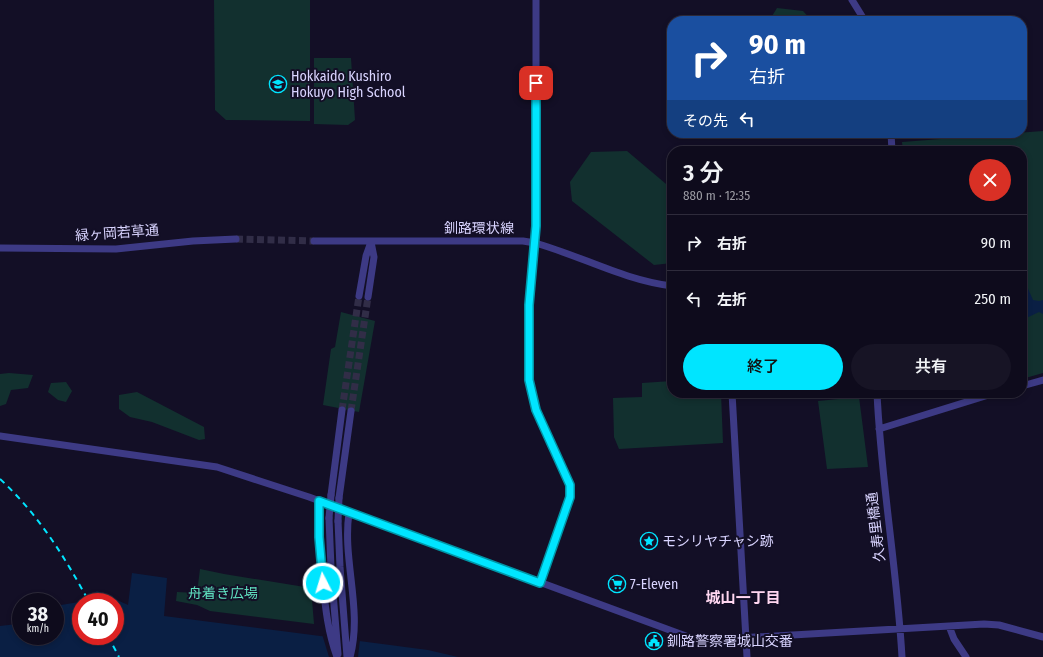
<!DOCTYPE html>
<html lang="ja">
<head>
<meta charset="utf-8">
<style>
  :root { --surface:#0e0b1c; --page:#171425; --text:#f1f3f6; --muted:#9b9ba3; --line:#2e2b3b; --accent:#00e5ff }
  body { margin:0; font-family:"Fira Sans Condensed","Noto Sans JP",sans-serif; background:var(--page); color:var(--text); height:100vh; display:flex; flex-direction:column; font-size:15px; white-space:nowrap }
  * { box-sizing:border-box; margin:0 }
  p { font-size:13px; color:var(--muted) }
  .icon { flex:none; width:22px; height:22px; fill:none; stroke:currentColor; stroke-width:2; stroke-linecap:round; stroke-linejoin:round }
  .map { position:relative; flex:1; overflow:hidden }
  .side { position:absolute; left:667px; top:146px; width:360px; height:252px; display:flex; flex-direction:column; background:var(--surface); border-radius:16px; box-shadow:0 2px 6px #0003,0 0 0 1px var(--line) }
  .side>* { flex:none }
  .banner { position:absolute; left:667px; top:16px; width:360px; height:122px; border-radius:16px; box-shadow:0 2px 6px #0003,0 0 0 1px var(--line); background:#1a4fa0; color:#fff; overflow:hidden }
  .speed { position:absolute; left:12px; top:593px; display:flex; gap:8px; font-size:20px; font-weight:700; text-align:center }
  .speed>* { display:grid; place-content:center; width:52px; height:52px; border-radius:50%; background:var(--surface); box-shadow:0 2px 6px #0003,0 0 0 1px var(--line); line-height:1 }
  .speed small { font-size:10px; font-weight:400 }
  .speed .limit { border:6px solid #d22; background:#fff; color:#111 }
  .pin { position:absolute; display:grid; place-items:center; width:34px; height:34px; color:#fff; margin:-17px; border-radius:8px; box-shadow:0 2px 6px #0006 }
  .me { position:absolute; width:44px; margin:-22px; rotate:355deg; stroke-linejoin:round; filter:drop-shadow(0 0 3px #0008) }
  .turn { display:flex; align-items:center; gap:14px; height:84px; padding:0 16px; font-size:18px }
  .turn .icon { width:52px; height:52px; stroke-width:2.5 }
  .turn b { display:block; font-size:28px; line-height:34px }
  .then { display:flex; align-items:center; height:38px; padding:0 16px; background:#0003; gap:8px; font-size:15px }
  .round { display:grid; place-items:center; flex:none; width:42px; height:42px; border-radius:21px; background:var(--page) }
  .headline { display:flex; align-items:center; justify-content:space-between; height:68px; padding:0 16px }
  h1 { font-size:24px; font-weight:600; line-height:30px }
  .action { display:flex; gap:8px; margin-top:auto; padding:8px 16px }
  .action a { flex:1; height:46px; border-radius:24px; background:var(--accent); color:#111; font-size:16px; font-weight:600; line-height:46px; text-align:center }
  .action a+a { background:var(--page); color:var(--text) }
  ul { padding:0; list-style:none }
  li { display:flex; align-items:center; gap:12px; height:56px; padding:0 16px; border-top:1px solid var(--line) }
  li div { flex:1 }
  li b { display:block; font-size:15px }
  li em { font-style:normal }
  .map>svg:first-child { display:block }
  .green { fill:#12302f }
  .water { fill:#0a1f44; fill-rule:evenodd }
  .pier { fill:#130f26 }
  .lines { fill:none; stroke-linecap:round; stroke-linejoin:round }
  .tertiary-tunnel { stroke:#312d47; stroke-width:7; stroke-dasharray:7 3.5; stroke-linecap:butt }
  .tertiary { stroke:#3d3a85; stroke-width:7 }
  .rail { stroke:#00e5ff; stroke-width:2; stroke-dasharray:6 5; stroke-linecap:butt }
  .tertiary-bridge { stroke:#3d3a85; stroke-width:7 }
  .route-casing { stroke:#0095a6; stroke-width:10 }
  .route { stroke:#00e5ff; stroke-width:7 }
  .labels { text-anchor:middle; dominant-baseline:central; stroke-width:4; stroke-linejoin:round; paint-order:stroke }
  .poi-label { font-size:14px; fill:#d9d4ff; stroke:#130f26; text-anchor:start }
  .street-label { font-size:14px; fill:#d9d4ff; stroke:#130f26 }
  .park-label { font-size:14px; fill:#5fe0c0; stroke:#130f26 }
  .neighbourhood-label { font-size:15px; font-weight:bold; fill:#ffd6f0; stroke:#130f26 }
</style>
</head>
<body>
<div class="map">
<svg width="1043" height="657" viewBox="0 0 1043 657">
  <rect width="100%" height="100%" fill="#130f26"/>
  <path class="green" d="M 214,0 L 310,0 L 310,121 L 226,120 L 215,110 Z
    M 777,8 L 803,11 L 812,21 L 769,21 Z
    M 351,58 L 355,120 L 348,125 L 314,124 L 314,58 Z
    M 1043,131 L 1043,373 L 1022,379 L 1022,151 L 903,151 L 902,142 Z
    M 627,151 L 672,189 L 672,263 L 654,265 L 572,201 L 570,182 L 591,152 Z
    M 341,312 L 375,321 L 359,412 L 323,405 L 331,349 L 335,347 Z
    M 9,373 L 33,375 L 28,388 L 11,390 L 6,404 L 0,406 L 0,374 Z
    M 672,381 L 672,393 L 721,393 L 723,443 L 619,449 L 614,437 L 613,398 L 642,397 L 642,383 Z
    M 66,382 L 72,391 L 66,402 L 58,400 L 48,392 L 51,383 Z
    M 137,392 L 204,427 L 205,439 L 199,440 L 152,422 L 130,417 L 119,409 L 119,395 Z
    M 859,397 L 868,467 L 827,469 L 818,401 Z
    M 200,569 L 224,574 L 311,588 L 314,624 L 210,611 L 197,605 L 176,601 L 177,592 L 197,593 Z"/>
  <path class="water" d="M 1022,275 L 1033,300 L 1039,301 L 1043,300 L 1043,314 L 1039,312 L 1022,320 Z
    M 132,573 L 167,578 L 164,616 L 367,642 L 428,650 L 458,657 L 0,657 L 0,626 L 17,624 L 21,622 L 21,636 L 55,636 L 55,606 L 79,602 L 97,591 L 128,605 ZM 81,602 L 115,602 L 115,636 L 81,636 Z"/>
  <path class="pier" d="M 322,634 L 360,639 L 358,657 L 329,657 Z"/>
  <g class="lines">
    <path class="tertiary-tunnel" d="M 236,239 L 314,241
      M 342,410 L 359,296
      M 351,411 L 368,297"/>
    <path class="tertiary" d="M 852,0 L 865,21
      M 891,133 L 892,151
      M 314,241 L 523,241 L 535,243 L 536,226 L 536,0
      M 0,248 L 116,249 L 193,241 L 236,239
      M 359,296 L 366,256 L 371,242
      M 368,297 L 374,257 L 371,242
      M 1022,386 L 1043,380
      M 732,393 L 747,657
      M 877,393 C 881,481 897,569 902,657
      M 879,429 L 995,393
      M 0,436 L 217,467 L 309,497 L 694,639 L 704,640 L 984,624 L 999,625 L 1043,637
      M 331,495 L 342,410
      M 339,498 L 351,411
      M 319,501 C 318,526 320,551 322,575 C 325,603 327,630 337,657
      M 349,513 C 342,560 363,610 350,657
      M 329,518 L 331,568 L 338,654
      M 338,521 L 340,567 L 347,657
      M 540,583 L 570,497 L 570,485 L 536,410 L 531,393 L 529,379 L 529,305 L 535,243 C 582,256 623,280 672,286
      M 949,626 L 954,639 L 966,657"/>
    <path class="rail" d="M 0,479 C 38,514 65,557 89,602
      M 108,636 L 119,657"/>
    <path class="tertiary-bridge" d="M 329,518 L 331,495
      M 338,521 L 339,498"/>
  </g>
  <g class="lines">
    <defs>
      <path id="route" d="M 323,583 L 319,537 L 319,501 L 540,583 L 570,497 L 570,485 L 536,410 L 529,380 L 529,305 L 536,226 L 536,83"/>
    </defs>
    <use href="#route" class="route-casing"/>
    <use href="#route" class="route"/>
  </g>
  <defs>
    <symbol id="school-ring" viewBox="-11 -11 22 22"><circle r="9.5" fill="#130f26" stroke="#00e5ff" stroke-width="1.5"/><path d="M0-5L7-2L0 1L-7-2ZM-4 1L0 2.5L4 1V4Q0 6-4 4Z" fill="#00e5ff"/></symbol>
    <symbol id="sight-ring" viewBox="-11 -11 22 22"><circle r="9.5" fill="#130f26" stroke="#00e5ff" stroke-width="1.5"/><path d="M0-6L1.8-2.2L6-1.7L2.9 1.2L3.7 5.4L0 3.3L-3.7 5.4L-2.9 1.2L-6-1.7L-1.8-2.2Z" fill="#00e5ff"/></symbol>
    <symbol id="supermarket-ring" viewBox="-11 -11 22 22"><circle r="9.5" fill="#130f26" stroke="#00e5ff" stroke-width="1.5"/><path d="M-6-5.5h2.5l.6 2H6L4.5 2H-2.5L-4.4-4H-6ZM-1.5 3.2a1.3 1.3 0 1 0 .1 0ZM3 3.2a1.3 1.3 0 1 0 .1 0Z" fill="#00e5ff"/></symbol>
    <symbol id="civic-ring" viewBox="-11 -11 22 22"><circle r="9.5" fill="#130f26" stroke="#00e5ff" stroke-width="1.5"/><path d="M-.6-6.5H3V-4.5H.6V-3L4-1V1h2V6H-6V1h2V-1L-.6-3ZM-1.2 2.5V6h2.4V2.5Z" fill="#00e5ff"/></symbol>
  </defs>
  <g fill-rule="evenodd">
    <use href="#school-ring" x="268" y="74" width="20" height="20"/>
    <use href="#sight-ring" x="639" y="531" width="20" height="20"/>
    <use href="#supermarket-ring" x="607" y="574" width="20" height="20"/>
    <use href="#civic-ring" x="644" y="631" width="20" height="20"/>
  </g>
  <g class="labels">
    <g class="poi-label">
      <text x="291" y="76">Hokkaido Kushiro<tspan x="291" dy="16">Hokuyo High School</tspan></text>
      <text x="662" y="541">モシリヤチャシ跡</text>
      <text x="630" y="584">7-Eleven</text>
      <text x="667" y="641">釧路警察署城山交番</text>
    </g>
    <g class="street-label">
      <text x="479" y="228">釧路環状線</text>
      <text transform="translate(117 233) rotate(-4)">緑ヶ岡若草通</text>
      <text transform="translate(876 527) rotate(-97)">久寿里橋通</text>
    </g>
    <g class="park-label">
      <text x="223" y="593">舟着き広場</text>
    </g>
    <g class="neighbourhood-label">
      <text x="743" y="598">城山一丁目</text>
    </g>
  </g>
</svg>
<div class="speed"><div>38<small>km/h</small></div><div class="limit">40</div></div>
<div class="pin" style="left:536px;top:83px;background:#d93025"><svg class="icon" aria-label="arrive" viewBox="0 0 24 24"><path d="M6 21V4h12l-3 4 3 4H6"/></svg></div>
<svg class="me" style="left:323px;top:583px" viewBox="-20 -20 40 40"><circle r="17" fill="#00e5ff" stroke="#fff" stroke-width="3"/><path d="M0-11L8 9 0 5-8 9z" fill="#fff"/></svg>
<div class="banner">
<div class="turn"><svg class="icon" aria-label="right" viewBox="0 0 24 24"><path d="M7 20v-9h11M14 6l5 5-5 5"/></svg><div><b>90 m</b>右折</div></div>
<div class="then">その先<svg class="icon" aria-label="left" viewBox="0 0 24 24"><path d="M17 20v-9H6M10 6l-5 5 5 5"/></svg></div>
</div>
<section class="side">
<div class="headline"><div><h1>3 分</h1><p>880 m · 12:35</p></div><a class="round" style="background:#d93025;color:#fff"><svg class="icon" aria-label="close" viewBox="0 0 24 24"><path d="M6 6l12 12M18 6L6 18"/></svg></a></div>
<ul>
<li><svg class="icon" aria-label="right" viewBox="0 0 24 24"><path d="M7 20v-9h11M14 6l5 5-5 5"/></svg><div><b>右折</b></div><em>90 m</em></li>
<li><svg class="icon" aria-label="left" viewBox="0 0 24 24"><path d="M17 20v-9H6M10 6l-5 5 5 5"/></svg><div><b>左折</b></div><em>250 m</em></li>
</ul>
<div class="action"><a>終了</a><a>共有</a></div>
</section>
</div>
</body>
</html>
